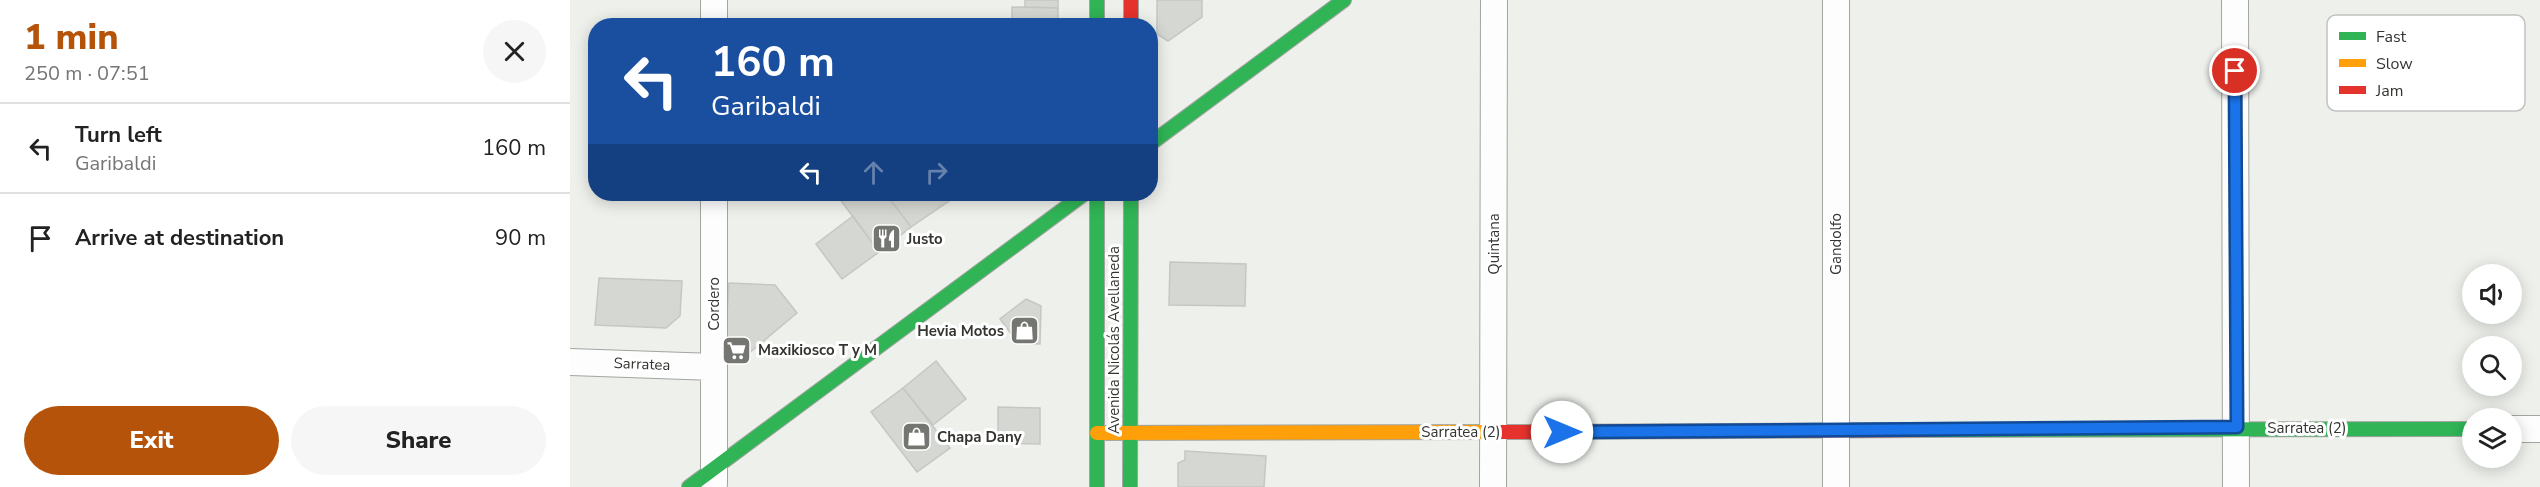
<!DOCTYPE html>
<html lang="en">
<head>
<meta charset="utf-8">
<style>
  :root { --surface:#fff; --page:#f6f6f6; --text:#222; --muted:#767676; --line:#e0e0e0; --accent:#b45309 }
  body { margin:0; font-family:"Nunito Sans",sans-serif; background:var(--page); color:var(--text); height:100vh; display:flex; flex-direction:column; font-size:22px; white-space:nowrap }
  * { box-sizing:border-box; margin:0 }
  p { font-size:20px; color:var(--muted) }
  .icon { flex:none; width:33px; height:33px; fill:none; stroke:currentColor; stroke-width:2; stroke-linecap:round; stroke-linejoin:round }
  .map { position:relative; flex:1; overflow:hidden }
  .sheet { display:flex; flex-direction:column; background:var(--surface); width:570px }
  .sheet>* { flex:none }
  .banner { position:absolute; left:18px; top:18px; width:570px; height:183px; border-radius:24px; box-shadow:0 3px 15px #0003; background:#1a4fa0; color:#fff; overflow:hidden }
  .tools { position:absolute; left:1892px; top:264px; display:grid; gap:12px }
  .tools a { display:grid; place-items:center; width:60px; height:60px; border-radius:50%; background:var(--surface); box-shadow:0 3px 15px #0003; font-size:30px }
  .pin { position:absolute; display:grid; place-items:center; width:51px; height:51px; color:#fff; margin:-26px; border:3px solid #fff; border-radius:50%; box-shadow:0 2px 6px #0007 }
  .me { position:absolute; width:66px; margin:-33px; rotate:90deg; stroke-linejoin:round; filter:drop-shadow(0 0 4px #0008) }
  .turn { display:flex; align-items:center; gap:21px; height:126px; padding:0 24px; font-size:27px }
  .turn .icon { width:78px; height:78px; stroke-width:2.5 }
  .turn b { display:block; font-size:42px; line-height:51px }
  .lanes { display:flex; align-items:center; height:57px; padding:0 24px; background:#0003; justify-content:center; gap:30px; direction:ltr }
  .lanes .off { opacity:.35 }
  .round { display:grid; place-items:center; flex:none; width:63px; height:63px; border-radius:32px; background:var(--page) }
  .head { display:flex; align-items:center; justify-content:space-between; height:102px; padding:0 24px }
  h1 { font-size:36px; font-weight:800; line-height:45px; color:var(--accent) }
  .primary-button { display:flex; gap:12px; margin-top:auto; padding:12px 24px }
  .primary-button a { flex:1; height:69px; border-radius:36px; background:var(--accent); color:#fff; font-size:24px; font-weight:800; line-height:69px; text-align:center }
  .primary-button a+a { background:var(--page); color:var(--text) }
  ul { padding:0; list-style:none }
  li { display:flex; align-items:center; gap:18px; height:90px; padding:0 24px; border-top:2px solid var(--line) }
  li div { flex:1 }
  li b { display:block; font-size:22px }
  li em { font-style:normal }
  main { display:flex; flex:1; min-height:0 }
  .map>svg:first-child { display:block }
  .building { fill:#d4d7d2; stroke:#c4c7c3; stroke-width:1.5 }
  .lines { fill:none; stroke-linecap:round; stroke-linejoin:round }
  .street-casing { stroke:#a3a5a1; stroke-width:28 }
  .fast-casing { stroke:#a3a5a1; stroke-width:16 }
  .slow-casing { stroke:#a3a5a1; stroke-width:16 }
  .jam-casing { stroke:#a3a5a1; stroke-width:16 }
  .street { stroke:#fcfdfc; stroke-width:26 }
  .fast { stroke:#30b455; stroke-width:14 }
  .slow { stroke:#ff9f0a; stroke-width:14 }
  .jam { stroke:#e5322d; stroke-width:14 }
  .route-casing { stroke:#114b97; stroke-width:15 }
  .route { stroke:#1a73e8; stroke-width:10 }
  .labels { text-anchor:middle; dominant-baseline:central; stroke-width:6; stroke-linejoin:round; paint-order:stroke }
  .poi-label { font-size:15px; font-weight:bold; fill:#333531; stroke:#fff; text-anchor:start }
  .street-label { font-size:15px; fill:#333531; stroke:#fff }
  .key { fill:#fff; stroke:#c2c2c1; stroke-width:1.5 }
  .key-label { font-size:16px; fill:#333531 }
</style>
</head>
<body>
<main>
<section class="sheet">
<div class="head"><div><h1>1 min</h1><p>250 m · 07:51</p></div><a class="round"><svg class="icon" aria-label="close" viewBox="0 0 24 24"><path d="M6 6l12 12M18 6L6 18"/></svg></a></div>
<ul>
<li><svg class="icon" aria-label="left" viewBox="0 0 24 24"><path d="M17 20v-9H6M10 6l-5 5 5 5"/></svg><div><b>Turn left</b><p>Garibaldi</p></div><em>160 m</em></li>
<li><svg class="icon" aria-label="arrive" viewBox="0 0 24 24"><path d="M6 21V4h12l-3 4 3 4H6"/></svg><div><b>Arrive at destination</b></div><em>90 m</em></li>
</ul>
<div class="primary-button"><a>Exit</a><a>Share</a></div>
</section>
<div class="map">
<svg width="1970" height="487" viewBox="0 0 1970 487">
  <rect width="100%" height="100%" fill="#edf0eb"/>
  <path class="building" d="M 455,0 L 488,0 L 488,8 L 455,7 Z
    M 587,0 L 632,0 L 632,17 L 598,41 L 587,34 Z
    M 442,7 L 488,8 L 488,26 L 442,26 Z
    M 266,194 L 316,194 L 341,227 L 309,252 Z
    M 316,194 L 374,194 L 379,201 L 341,227 Z
    M 374,194 L 389,194 L 379,201 Z
    M 283,216 L 309,252 L 272,279 L 246,244 Z
    M 600,262 L 676,264 L 675,306 L 599,305 Z
    M 29,278 L 112,281 L 110,316 L 96,328 L 25,325 Z
    M 159,283 L 205,285 L 227,313 L 172,359 L 162,355 L 155,344 Z
    M 456,299 L 471,306 L 470,344 L 448,343 L 430,319 Z
    M 366,361 L 396,399 L 363,425 L 333,388 Z
    M 333,388 L 380,448 L 347,472 L 301,412 Z
    M 428,407 L 470,408 L 470,444 L 428,443 Z
    M 615,451 L 696,456 L 694,487 L 608,487 L 608,463 L 615,460 Z"/>
  <g class="lines">
    <defs>
      <path id="street" d="M 144,0 L 144,26
        M 1665,0 L 1666,487
        M 144,194 L 144,484
        M 0,362 L 144,367
        M 1941,429 L 1970,429
        M 923,487 L 924,0
        M 1266,487 L 1266,0"/>
      <path id="fast" d="M 527,0 L 527,26
        M 580,144 L 774,0
        M 527,194 L 527,487
        M 1356,430 L 1902,429
        M 119,487 L 514,194
        M 560,487 L 561,194"/>
      <path id="slow" d="M 527,433 L 930,432"/>
      <path id="jam" d="M 561,0 L 561,26
        M 930,432 L 1356,430"/>
    </defs>
    <use href="#street" class="street-casing"/>
    <use href="#fast" class="fast-casing"/>
    <use href="#slow" class="slow-casing"/>
    <use href="#jam" class="jam-casing"/>
    <use href="#street" class="street"/>
    <use href="#fast" class="fast"/>
    <use href="#slow" class="slow"/>
    <use href="#jam" class="jam"/>
  </g>
  <g class="lines">
    <defs>
      <path id="route" d="M 992,432 L 1667,427 L 1665,71"/>
    </defs>
    <use href="#route" class="route-casing"/>
    <use href="#route" class="route"/>
  </g>
  <defs>
    <symbol id="restaurant-square" viewBox="-11 -11 22 22"><rect x="-9" y="-9" width="18" height="18" rx="4" fill="#747672" stroke="#fff"/><path d="M-5-6h1v4h1v-4h1v4h1v-4h1v5L-1.5 .5V6h-2V.5L-5-1ZM5-6V6H3V1.5H1.5Q1.5-4 5-6Z" fill="#fff"/></symbol>
    <symbol id="shop-square" viewBox="-11 -11 22 22"><rect x="-9" y="-9" width="18" height="18" rx="4" fill="#747672" stroke="#fff"/><path d="M-5-2.5h2.3a2.7 3.5 0 0 1 5.4 0H5L5.5 6h-11ZM-1.5-2.5h3a1.5 2.3 0 0 0-3 0Z" fill="#fff"/></symbol>
    <symbol id="supermarket-square" viewBox="-11 -11 22 22"><rect x="-9" y="-9" width="18" height="18" rx="4" fill="#747672" stroke="#fff"/><path d="M-6-5.5h2.5l.6 2H6L4.5 2H-2.5L-4.4-4H-6ZM-1.5 3.2a1.3 1.3 0 1 0 .1 0ZM3 3.2a1.3 1.3 0 1 0 .1 0Z" fill="#fff"/></symbol>
  </defs>
  <g fill-rule="evenodd">
    <use href="#restaurant-square" x="300" y="222" width="33" height="33"/>
    <use href="#shop-square" x="438" y="314" width="33" height="33"/>
    <use href="#supermarket-square" x="150" y="334" width="33" height="33"/>
    <use href="#shop-square" x="330" y="420" width="33" height="33"/>
  </g>
  <g class="labels">
    <g class="poi-label">
      <text x="337" y="239">Justo</text>
      <text x="434" y="331" text-anchor="end">Hevia Motos</text>
      <text x="188" y="350">Maxikiosco T y M</text>
      <text x="367" y="437">Chapa Dany</text>
    </g>
    <g class="street-label">
      <text transform="translate(924 244) rotate(-90)">Quintana</text>
      <text transform="translate(1266 244) rotate(-90)">Gandolfo</text>
      <text transform="translate(144 304) rotate(-90)">Cordero</text>
      <text transform="translate(544 340) rotate(-90)">Avenida Nicolás Avellaneda</text>
      <text transform="translate(72 364) rotate(2)">Sarratea</text>
      <text x="1737" y="428">Sarratea (2)</text>
      <text x="891" y="432">Sarratea (2)</text>
    </g>
  </g>
  <rect x="1757" y="15" width="198" height="96" rx="9" class="key"/>
  <rect x="1769" y="32" width="27" height="8" fill="#30b455"/>
  <rect x="1769" y="59" width="27" height="8" fill="#ff9f0a"/>
  <rect x="1769" y="86" width="27" height="8" fill="#e5322d"/>
  <g class="key-label">
    <text x="1806" y="42">Fast</text>
    <text x="1806" y="69">Slow</text>
    <text x="1806" y="96">Jam</text>
  </g>
</svg>
<div class="tools">
<a><svg class="icon" aria-label="sound" viewBox="0 0 24 24"><path d="M4 9h4l5-4v14l-5-4H4zM17 9q2 3 0 6"/></svg></a>
<a><svg class="icon" aria-label="search" viewBox="0 0 24 24"><circle cx="10" cy="10" r="6"/><path d="M15 15l6 6"/></svg></a>
<a><svg class="icon" aria-label="layers" viewBox="0 0 24 24"><path d="M12 4l9 5-9 5-9-5zM3 14l9 5 9-5"/></svg></a>
</div>
<div class="pin" style="left:1665px;top:71px;background:#d93025"><svg class="icon" aria-label="arrive" viewBox="0 0 24 24"><path d="M6 21V4h12l-3 4 3 4H6"/></svg></div>
<svg class="me" style="left:992px;top:432px" viewBox="-20 -20 40 40"><circle r="19" fill="#fff"/><path d="M0-13L10 11 0 6-10 11z" fill="#1a73e8"/></svg>
<div class="banner">
<div class="turn"><svg class="icon" aria-label="left" viewBox="0 0 24 24"><path d="M17 20v-9H6M10 6l-5 5 5 5"/></svg><div><b>160 m</b>Garibaldi</div></div>
<div class="lanes"><svg class="icon" aria-label="left" viewBox="0 0 24 24"><path d="M17 20v-9H6M10 6l-5 5 5 5"/></svg><svg class="icon off" aria-label="ahead" viewBox="0 0 24 24"><path d="M12 20V5M6 11l6-6 6 6"/></svg><svg class="icon off" aria-label="right" viewBox="0 0 24 24"><path d="M7 20v-9h11M14 6l5 5-5 5"/></svg></div>
</div>
</div>
</main>
</body>
</html>
